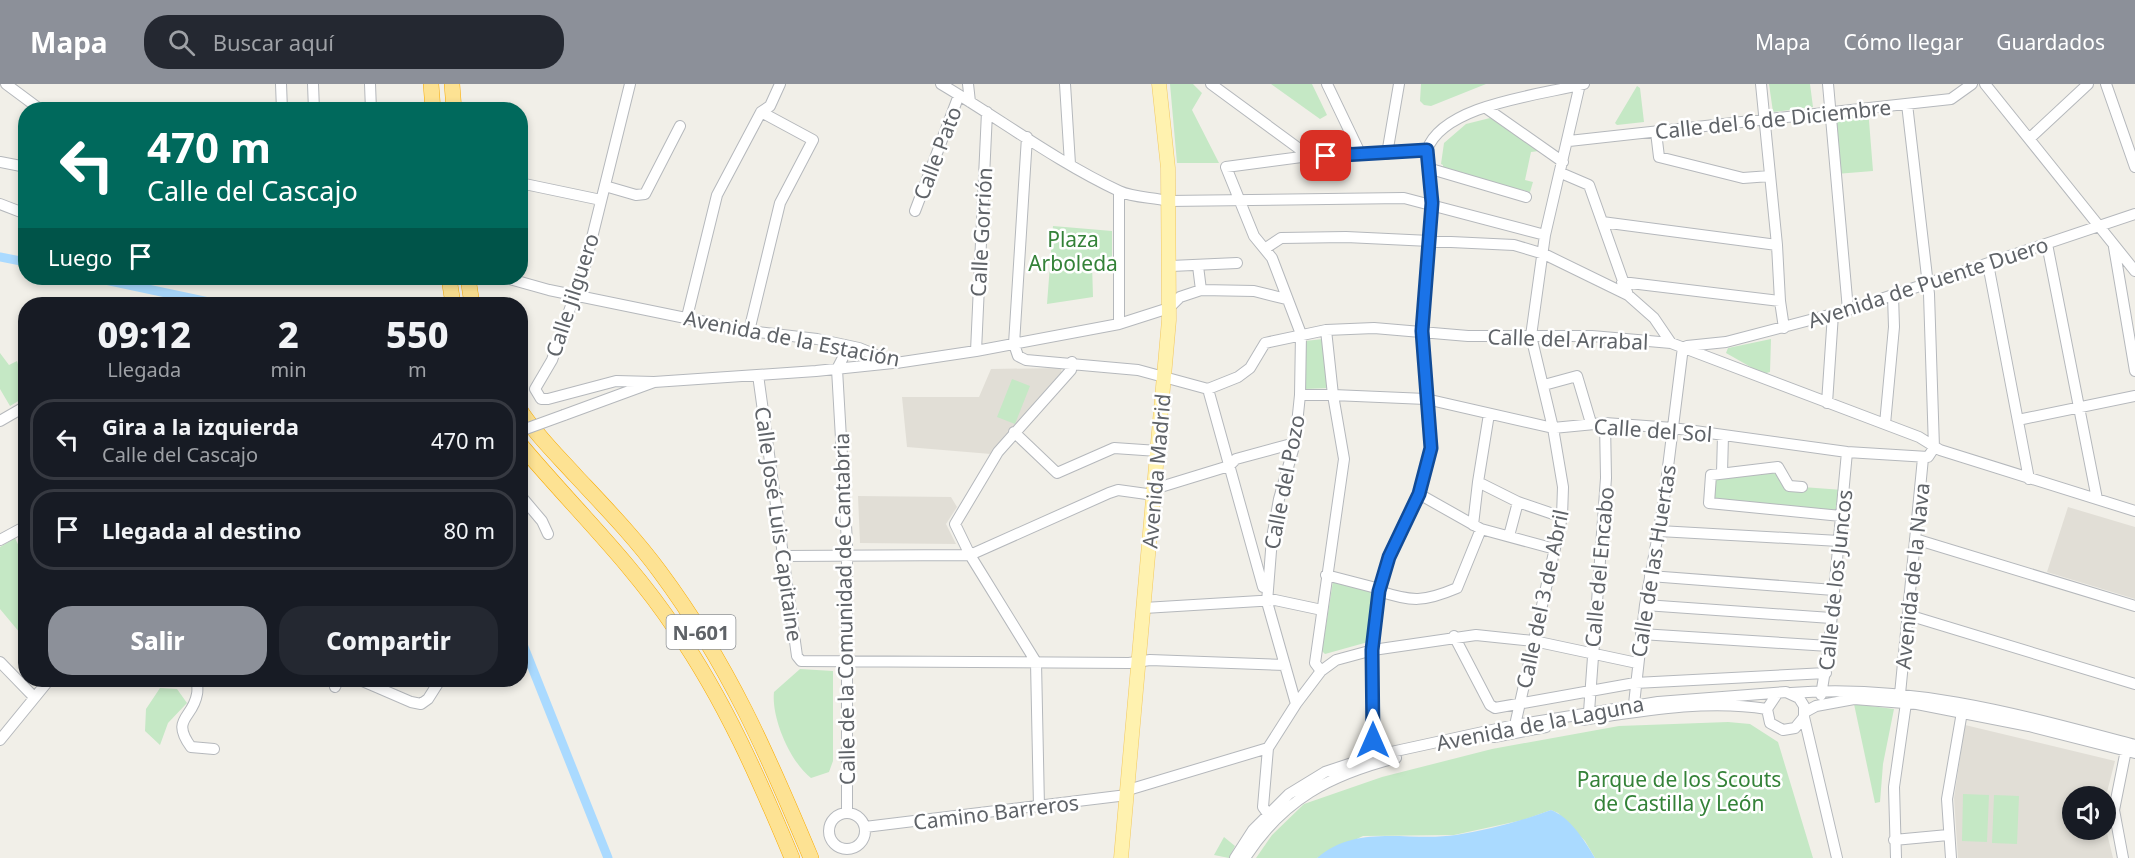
<!DOCTYPE html>
<html lang="es">
<head>
<meta charset="utf-8">
<style>
  :root { --surface:#171b24; --page:#242831; --text:#f1f3f6; --muted:#9ea1a6; --line:#363941; --accent:#8c9099 }
  body { margin:0; font-family:"Noto Sans",sans-serif; background:var(--page); color:var(--text); height:100vh; display:flex; flex-direction:column; font-size:22px; white-space:nowrap }
  * { box-sizing:border-box; margin:0 }
  p { font-size:20px; color:var(--muted) }
  .icon { flex:none; width:33px; height:33px; fill:none; stroke:currentColor; stroke-width:2; stroke-linecap:round; stroke-linejoin:round }
  .map { position:relative; flex:1; overflow:hidden }
  .details { position:absolute; left:18px; top:213px; width:510px; height:390px; display:flex; flex-direction:column; background:var(--surface); border-radius:24px; box-shadow:0 3px 9px #0003 }
  .details>* { flex:none }
  .hud { position:absolute; left:18px; top:18px; width:510px; height:183px; border-radius:24px; box-shadow:0 3px 9px #0003; background:#00695c; color:#fff; overflow:hidden }
  .tools { position:absolute; left:2062px; top:702px; display:grid; gap:12px }
  .tools a { display:grid; place-items:center; width:54px; height:54px; border-radius:50%; background:var(--surface); box-shadow:0 3px 9px #0003; font-size:30px }
  .pin { position:absolute; display:grid; place-items:center; width:51px; height:51px; color:#fff; margin:-26px; border-radius:12px; box-shadow:0 3px 9px #0006 }
  .me { position:absolute; width:66px; margin:-33px; rotate:0deg; stroke-linejoin:round; filter:drop-shadow(0 0 4px #0008) }
  .turn { display:flex; align-items:center; gap:21px; height:126px; padding:0 30px; font-size:27px }
  .turn .icon { width:78px; height:78px; stroke-width:2.5 }
  .turn b { display:block; font-size:42px; line-height:51px }
  .then { display:flex; align-items:center; height:57px; padding:0 30px; background:#0003; gap:12px; font-size:22px }
  .eta { display:flex; justify-content:space-evenly; align-items:center; height:102px; text-align:center }
  .eta b { font-size:36px; font-weight:800; line-height:42px }
  .primary-button { display:flex; gap:12px; margin-top:auto; padding:12px 30px }
  .primary-button a { flex:1; height:69px; border-radius:24px; background:var(--accent); color:#fff; font-size:24px; font-weight:800; line-height:69px; text-align:center }
  .primary-button a+a { background:var(--page); color:var(--text) }
  ul { padding:0; list-style:none }
  li { display:flex; align-items:center; gap:18px; height:81px; margin:0 12px 9px; padding:0 18px; border:3px solid var(--line); border-radius:24px }
  li div { flex:1 }
  li b { display:block; font-size:22px }
  li em { font-style:normal }
  header { display:flex; align-items:center; gap:36px; box-sizing:border-box; height:84px; padding:0 30px; background:var(--accent); color:#fff }
  header strong { font-size:28px }
  nav { display:flex; gap:33px; margin-inline-start:auto; font-size:21px }
  .search { width:420px; height:54px; background:var(--page); display:flex; align-items:center; gap:15px; box-sizing:border-box; padding:0 21px; border-radius:24px; color:var(--muted); font-size:22px }
  .map>svg:first-child { display:block }
  .education { fill:#e1ded6 }
  .green { fill:#c5e8c5 }
  .water { fill:#aadaff }
  .lines { fill:none; stroke-linecap:round; stroke-linejoin:round }
  .canal { stroke:#aadaff; stroke-width:9 }
  .minor-casing { stroke:#b5b8bc; stroke-width:12 }
  .major-casing { stroke:#f2c960; stroke-width:15 }
  .highway-casing { stroke:#f9ab00; stroke-width:16 }
  .minor { stroke:#fff; stroke-width:10 }
  .major { stroke:#fff2af; stroke-width:14 }
  .highway { stroke:#fde293; stroke-width:15 }
  .minor-bridge-casing { stroke:#b5b8bc; stroke-width:12; stroke-linecap:butt }
  .minor-bridge { stroke:#fff; stroke-width:10 }
  .route-casing { stroke:#114b97; stroke-width:15 }
  .route { stroke:#1a73e8; stroke-width:10 }
  .labels { text-anchor:middle; dominant-baseline:central; stroke-width:5; stroke-linejoin:round; paint-order:stroke }
  .shield { fill:#fff; stroke:#8f9295; stroke-width:1.5 }
  .shield-label { font-size:20px; font-weight:bold; fill:#5f6368 }
  .street-label { font-size:21px; fill:#5f6368; stroke:#fff }
  .park-label { font-size:21px; fill:#348238; stroke:#fff }
</style>
</head>
<body>
<header>
<strong>Mapa</strong>
<div class="search"><svg class="icon" aria-label="search" viewBox="0 0 24 24"><circle cx="10" cy="10" r="6"/><path d="M15 15l6 6"/></svg>Buscar aquí</div>
<nav><a>Mapa</a><a>Cómo llegar</a><a>Guardados</a></nav>
</header>
<div class="map">
<svg width="2135" height="774" viewBox="0 0 2135 774">
  <rect width="100%" height="100%" fill="#f1efe8"/>
  <path class="education" d="M 1061,284 L 1062,291 L 991,370 L 907,363 L 902,313 L 979,313 L 991,285 Z
    M 858,412 L 951,413 L 957,423 L 946,440 L 956,460 L 860,459 Z
    M 2068,423 L 2135,443 L 2135,515 L 2047,488 Z
    M 1965,641 L 2115,677 L 2106,712 L 2073,712 L 2073,746 L 2106,745 L 2113,774 L 1958,774 L 1954,714 Z"/>
  <path class="green" d="M 1170,0 L 1193,0 L 1202,9 L 1192,26 L 1219,79 L 1177,79 Z
    M 1271,0 L 1312,0 L 1327,31 L 1320,35 Z
    M 1421,0 L 1486,0 L 1431,22 L 1424,21 L 1420,17 Z
    M 1769,0 L 1810,0 L 1813,23 L 1773,28 Z
    M 1637,2 L 1640,4 L 1644,38 L 1617,41 L 1615,39 Z
    M 1868,24 L 1873,87 L 1836,90 L 1831,28 Z
    M 1490,34 L 1539,67 L 1531,68 L 1525,96 L 1533,98 L 1530,108 L 1443,86 L 1443,81 L 1441,80 L 1444,59 L 1466,40 Z
    M 1053,142 L 1112,147 L 1112,176 L 1092,179 L 1093,213 L 1047,220 Z
    M 1323,255 L 1329,304 L 1305,305 L 1305,257 Z
    M 1771,255 L 1770,288 L 1763,290 L 1726,269 L 1728,264 Z
    M 0,269 L 9,281 L 17,277 L 25,303 L 25,313 L 10,322 L 0,305 Z
    M 1012,295 L 1030,302 L 1015,340 L 997,333 Z
    M 1779,385 L 1789,402 L 1843,406 L 1841,430 L 1709,415 L 1711,391 Z
    M 15,454 L 24,473 L 25,555 L 0,525 L 0,463 Z
    M 1333,497 L 1374,508 L 1368,558 L 1325,570 L 1322,567 Z
    M 800,585 L 833,587 L 833,677 L 829,688 L 811,694 C 791,679 771,634 774,608 Z
    M 160,604 L 177,605 L 187,619 L 168,639 L 160,661 L 145,647 L 146,625 Z
    M 1854,620 L 1894,625 L 1883,680 L 1880,718 L 1875,719 Z
    M 1728,638 L 1750,640 L 1778,658 L 1813,774 L 1595,774 L 1585,757 L 1558,729 L 1551,726 L 1523,736 L 1454,751 L 1363,752 L 1317,774 L 1256,774 L 1272,751 L 1304,720 L 1382,693 L 1492,665 L 1619,642 Z
    M 1963,710 L 1989,711 L 1987,758 L 1962,757 Z
    M 1994,711 L 2019,712 L 2017,760 L 1992,759 Z
    M 1224,753 L 1235,762 L 1229,774 L 1214,771 Z"/>
  <path class="water" d="M 1551,726 C 1570,733 1585,757 1595,774 L 1317,774 C 1357,739 1409,758 1456,751 C 1489,746 1521,737 1551,726 Z"/>
  <g class="lines">
    <path class="canal" d="M 0,173 L 26,178
      M 96,194 L 218,220
      M 520,553 L 608,774"/>
    <defs>
      <path id="minor" d="M 6,0 L 41,26
        M 281,0 L 282,26
        M 313,0 L 314,26
        M 370,0 L 371,26
        M 630,0 L 585,182 L 552,276 L 535,305 L 541,315 L 548,315 L 616,297 L 654,298
        M 941,0 C 1000,35 1057,78 1119,107 C 1134,114 1152,113 1168,117 L 1404,114 L 1545,151
        M 968,0 L 970,18
        M 1065,0 L 1070,80
        M 1211,0 L 1309,72
        M 1327,0 L 1361,71
        M 1761,0 L 1777,161 L 1780,217 L 1784,244
        M 1828,0 L 1848,226
        M 1985,0 L 2135,187
        M 2106,0 L 2135,83
        M 1907,20 L 1929,210 L 1934,364
        M 1486,24 L 1563,78
        M 761,28 L 770,22 L 780,0
        M 1656,48 L 1659,73 L 1743,94 L 1770,92
        M 1027,53 L 1014,260 L 1018,272 L 1026,276 L 1138,286 L 1208,305 L 1238,293 L 1250,284 L 1265,259 L 1326,246 L 1374,244 L 1468,252 L 1592,252 L 1671,259 L 1919,353 L 1940,366 L 2135,427
        M 2030,54 L 2088,0
        M 1569,57 L 1951,15 L 1972,0
        M 1427,66 C 1443,20 1541,11 1584,0
        M 1387,70 L 1399,0
        M 0,78 L 26,83
        M 1431,85 L 1526,113
        M 1561,89 L 1589,101 L 1628,211 L 1654,234 L 1671,259
        M 520,99 L 601,116
        M 605,102 L 636,111 L 645,110 L 680,42
        M 1119,107 L 1119,240
        M 0,120 L 26,130
        M 915,127 L 959,11
        M 1602,138 L 1777,161
        M 2047,160 L 2097,415
        M 2114,163 L 2135,287
        M 1266,164 L 1281,154 L 1346,153 L 1514,161 L 1544,170 L 1628,211
        M 1988,180 L 2029,395
        M 1171,182 L 1237,179
        M 1198,182 L 1201,206
        M 506,194 L 549,206 L 749,247 L 817,255 L 859,264 L 896,279 L 976,267 L 1119,240 L 1169,224 L 1180,213 L 1201,206 L 1254,207 L 1286,215
        M 1622,198 L 1780,217
        M 687,233 L 717,111 L 761,28
        M 1326,246 L 1333,311 L 1300,311 L 1301,250 L 1272,174 L 1254,152 L 1226,83 L 1309,72 L 1427,66
        M 749,247 L 780,119 L 813,56 L 761,28
        M 1687,262 L 1726,258 L 1848,226 L 2135,130
        M 976,267 L 987,28
        M 758,291 L 797,572 L 801,577 L 1129,579 L 1150,576 L 1285,581
        M 1544,301 L 1577,292 L 1591,339
        M 1208,305 L 1263,503
        M 1827,319 L 1833,230
        M 1489,330 L 1478,398 L 1518,418 L 1562,433
        M 564,331 L 654,298 L 816,287 L 893,279
        M 2018,336 L 2135,312
        M 0,337 L 26,322
        M 1885,340 L 1894,243 L 1893,211
        M 1014,348 L 1057,389 L 1114,364 L 1158,367
        M 1722,389 L 1723,351
        M 1802,403 L 1789,402 L 1778,383 L 1711,391 L 1709,419 L 1841,432
        M 1154,405 L 1229,382 L 1236,375 L 1295,359
        M 1419,410 L 1481,445 L 1555,465
        M 520,411 L 542,437 L 548,450
        M 1473,441 L 1478,398
        M 1659,447 L 1839,457
        M 1509,452 L 1518,418
        M 1915,455 L 2135,522
        M 0,456 L 26,442
        M 784,472 L 970,471 L 1109,409 L 1118,406 L 1154,411
        M 1326,491 L 1380,505
        M 1650,492 L 1834,506
        M 1379,507 C 1412,518 1424,518 1457,504 L 1481,445
        M 1645,521 L 1831,534
        M 1144,524 L 1275,516 L 1322,526
        M 1908,531 L 2135,600
        M 1641,550 L 1829,562
        M 1454,552 L 1490,621 L 1495,624 L 1635,599 L 1826,589
        M 0,578 L 34,613
        M 1321,587 L 1315,579 L 1344,375 L 1333,311 L 1426,315 L 1553,344 L 1605,339 L 1673,344 L 1847,368 L 1928,373 L 1934,364
        M 197,596 C 197,600 198,606 197,610 C 193,635 170,634 191,663 L 214,665
        M 360,596 L 411,618 L 421,620 L 428,615 L 440,596
        M 335,603 L 338,596
        M 1791,609 C 1909,599 2022,631 2135,661
        M 1900,610 L 1923,374
        M 1821,611 L 1829,562 L 1847,368
        M 1296,620 L 1267,518 L 1272,454 L 1279,415 L 1295,359 L 1300,311
        M 1634,620 L 1645,521 L 1663,423 L 1683,263
        M 1589,628 L 1606,394 L 1605,339
        M 1805,628 L 1816,622 L 1854,615 L 1917,620 L 2029,642 L 2135,669
        M 1804,633 L 1837,774
        M 1582,636 C 1642,627 1706,615 1767,625
        M 1515,641 L 1562,433 L 1563,403 L 1553,344 L 1531,252 L 1545,151 L 1580,0
        M 1494,653 L 1546,643
        M 0,656 L 49,596
        M 1373,672 L 1373,566 L 1379,507 L 1388,473 L 1419,410 L 1431,364 L 1422,247 L 1432,119 L 1427,66
        M 1128,706 L 1268,664
        M 1039,723 L 1036,578 L 970,471 L 955,440 L 998,368 L 1071,286 L 1072,278
        M 847,729 L 847,459 L 837,285 L 849,262
        M829 747a18 18 0 1 1 36 0a18 18 0 1 1-36 0Z
        M 1271,734 L 1263,723 L 1268,664 L 1296,620 L 1321,587 L 1336,576 L 1373,566 L 1476,551 L 1534,557 L 1637,579
        M 865,743 L 1127,711
        M 1894,756 L 1948,751
        M 1235,774 L 1253,746 L 1289,710 L 1325,688 L 1373,672 L 1515,641 L 1658,618 L 1786,608 L 1799,614 L 1804,622 L 1804,633 L 1795,644 L 1783,646 L 1770,639 L 1767,625 L 1777,610
        M 1245,774 C 1283,715 1330,691 1396,674
        M 1896,774 L 1894,703 L 1906,619
        M 1951,774 L 1947,715 L 1962,628
        M 2123,774 L 2114,726 L 2126,666"/>
      <path id="major" d="M 1121,774 L 1169,236 L 1168,84 L 1159,0"/>
      <path id="highway" d="M 431,0 L 433,26
        M 452,0 L 454,26
        M 449,194 L 453,220
        M 468,194 L 472,220
        M 520,326 C 536,351 557,371 576,392 C 605,423 635,454 660,488 C 729,581 767,669 811,774
        M 520,360 C 572,422 631,478 676,546 C 725,617 759,695 792,774"/>
    </defs>
    <use href="#minor" class="minor-casing"/>
    <use href="#major" class="major-casing"/>
    <use href="#highway" class="highway-casing"/>
    <use href="#minor" class="minor"/>
    <use href="#major" class="major"/>
    <use href="#highway" class="highway"/>
    <defs>
      <path id="minor-bridge" d="M 520,347 L 564,331"/>
    </defs>
    <use href="#minor-bridge" class="minor-bridge-casing"/>
    <use href="#minor-bridge" class="minor-bridge"/>
  </g>
  <g class="lines">
    <defs>
      <path id="route" d="M 1326,72 L 1427,66 L 1432,119 L 1422,247 L 1431,364 L 1419,410 L 1389,473 L 1379,507 L 1372,566 L 1373,656"/>
    </defs>
    <use href="#route" class="route-casing"/>
    <use href="#route" class="route"/>
  </g>
  <g class="labels">
    <rect class="shield" x="666.5" y="531" width="69" height="34" rx="4.5"/>
    <g class="shield-label">
      <text x="701" y="548">N-601</text>
    </g>
    <g class="street-label">
      <text transform="translate(1773 35) rotate(-6)">Calle del 6 de Diciembre</text>
      <text transform="translate(937 69) rotate(-69)">Calle Pato</text>
      <text transform="translate(981 148) rotate(-87)">Calle Gorrión</text>
      <text transform="translate(1928 198) rotate(-18)">Avenida de Puente Duero</text>
      <text transform="translate(572 211) rotate(-72)">Calle Jilguero</text>
      <text transform="translate(792 254) rotate(11)">Avenida de la Estación</text>
      <text transform="translate(1568 255) rotate(2)">Calle del Arrabal</text>
      <text transform="translate(1653 346) rotate(4)">Calle del Sol</text>
      <text transform="translate(1156 387) rotate(-85)">Avenida Madrid</text>
      <text transform="translate(1284 398) rotate(-79)">Calle del Pozo</text>
      <text transform="translate(779 440) rotate(82)">Calle José Luis Capitaine</text>
      <text transform="translate(1653 477) rotate(-81)">Calle de las Huertas</text>
      <text transform="translate(1599 483) rotate(-85)">Calle del Encabo</text>
      <text transform="translate(1912 492) rotate(-84)">Avenida de la Nava</text>
      <text transform="translate(1835 496) rotate(-84)">Calle de los Juncos</text>
      <text transform="translate(1542 515) rotate(-78)">Calle del 3 de Abril</text>
      <text transform="translate(844 525) rotate(-91)">Calle de la Comunidad de Cantabria</text>
      <text transform="translate(1540 639) rotate(-11)">Avenida de la Laguna</text>
      <text transform="translate(996 728) rotate(-7)">Camino Barreros</text>
    </g>
    <g class="park-label">
      <text x="1073" y="155">Plaza<tspan x="1073" dy="24">Arboleda</tspan></text>
      <text x="1679" y="695">Parque de los Scouts<tspan x="1679" dy="24">de Castilla y León</tspan></text>
    </g>
  </g>
</svg>
<div class="tools">
<a><svg class="icon" aria-label="sound" viewBox="0 0 24 24"><path d="M4 9h4l5-4v14l-5-4H4zM17 9q2 3 0 6"/></svg></a>
</div>
<div class="pin" style="left:1326px;top:72px;background:#d93025"><svg class="icon" aria-label="arrive" viewBox="0 0 24 24"><path d="M6 21V4h12l-3 4 3 4H6"/></svg></div>
<svg class="me" style="left:1373px;top:656px" viewBox="-20 -20 40 40"><path d="M0-17L14 15 0 8-14 15z" fill="#1a73e8" stroke="#fff" stroke-width="4"/></svg>
<div class="hud">
<div class="turn"><svg class="icon" aria-label="left" viewBox="0 0 24 24"><path d="M17 20v-9H6M10 6l-5 5 5 5"/></svg><div><b>470 m</b>Calle del Cascajo</div></div>
<div class="then">Luego<svg class="icon" aria-label="arrive" viewBox="0 0 24 24"><path d="M6 21V4h12l-3 4 3 4H6"/></svg></div>
</div>
<section class="details">
<div class="eta">
<div><b>09:12</b><p>Llegada</p></div>
<div><b>2</b><p>min</p></div>
<div><b>550</b><p>m</p></div>
</div>
<ul>
<li><svg class="icon" aria-label="left" viewBox="0 0 24 24"><path d="M17 20v-9H6M10 6l-5 5 5 5"/></svg><div><b>Gira a la izquierda</b><p>Calle del Cascajo</p></div><em>470 m</em></li>
<li><svg class="icon" aria-label="arrive" viewBox="0 0 24 24"><path d="M6 21V4h12l-3 4 3 4H6"/></svg><div><b>Llegada al destino</b></div><em>80 m</em></li>
</ul>
<div class="primary-button"><a>Salir</a><a>Compartir</a></div>
</section>
</div>
</body>
</html>
